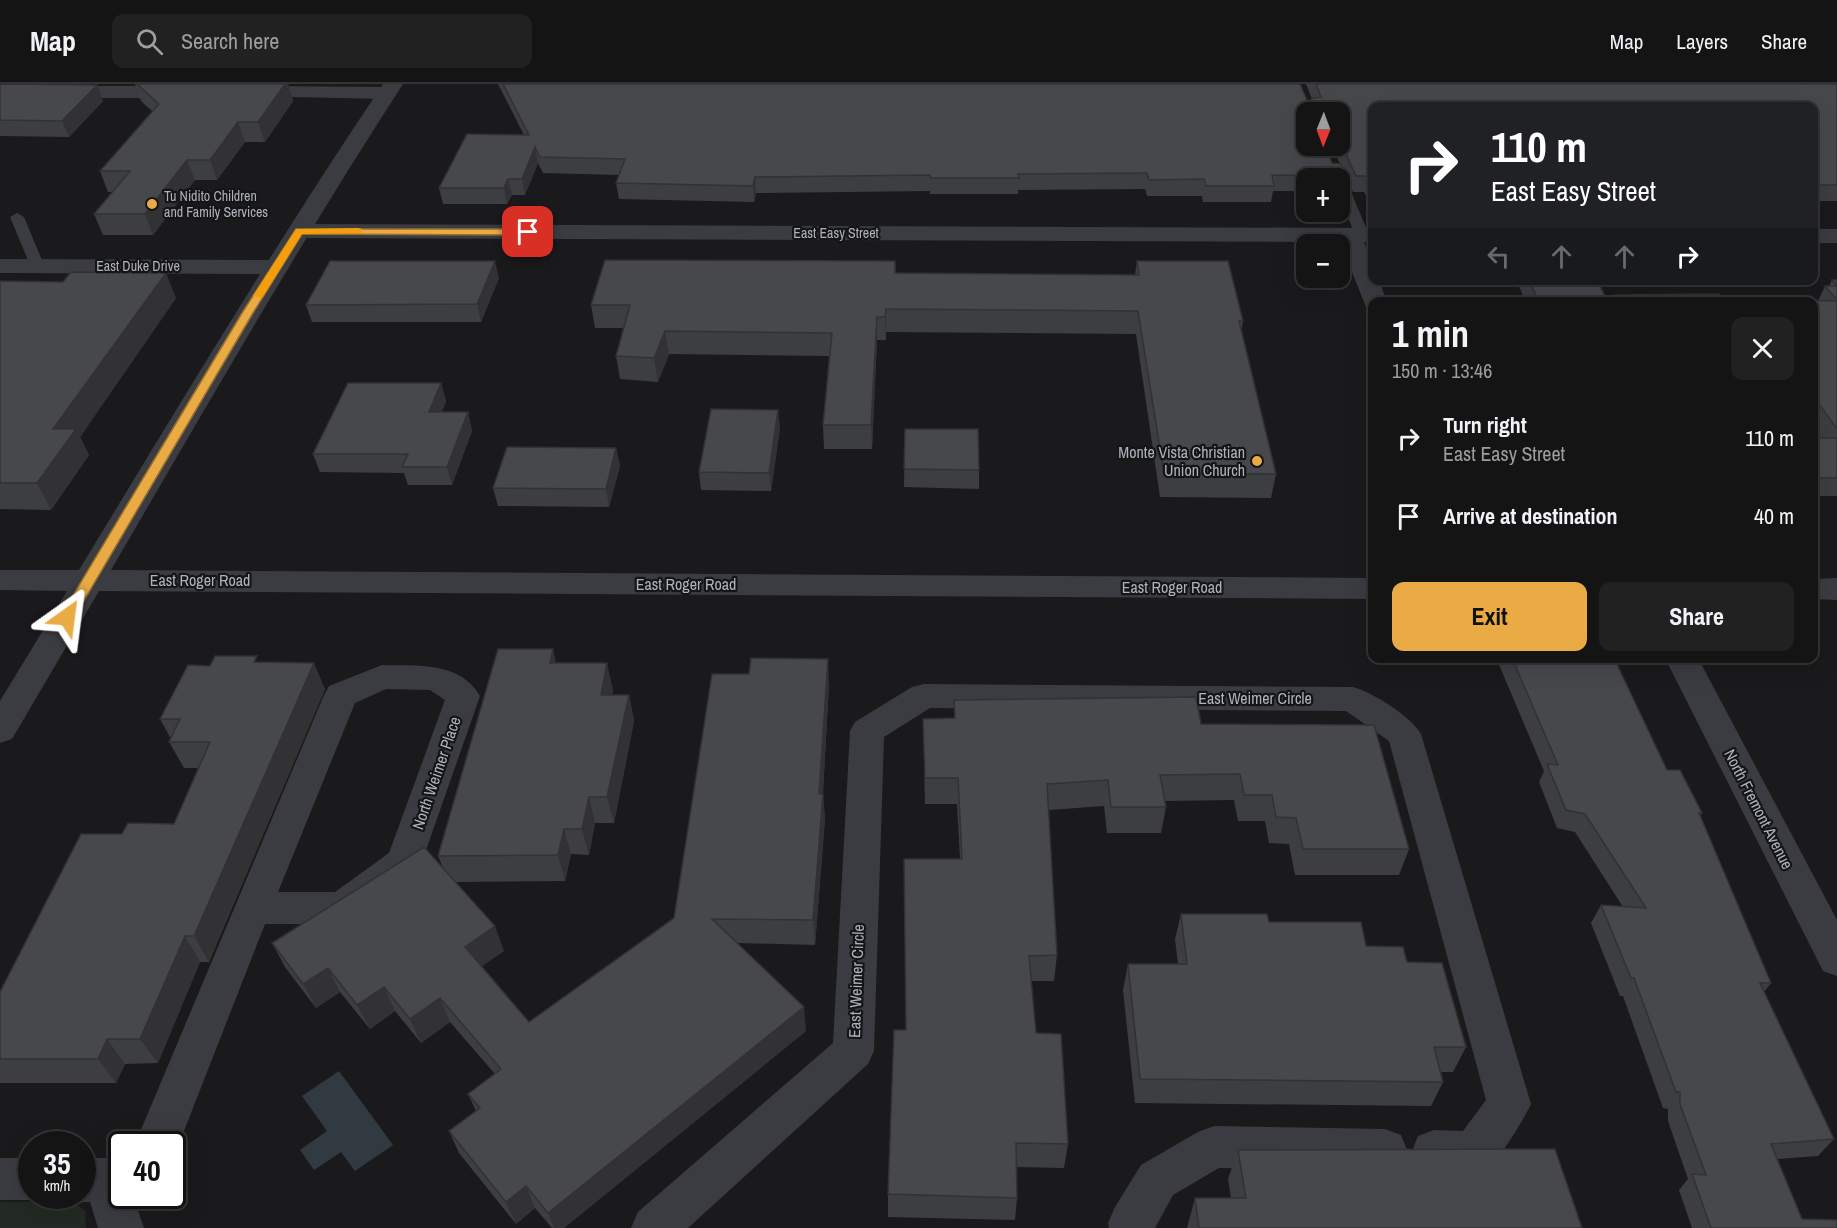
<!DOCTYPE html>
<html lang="en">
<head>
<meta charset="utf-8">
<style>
  :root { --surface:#141415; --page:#212122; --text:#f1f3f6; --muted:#9d9ea0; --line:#333334; --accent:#eaab44 }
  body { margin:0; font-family:"Archivo Narrow",sans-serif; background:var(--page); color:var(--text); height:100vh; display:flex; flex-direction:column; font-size:22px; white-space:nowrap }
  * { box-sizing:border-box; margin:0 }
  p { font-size:20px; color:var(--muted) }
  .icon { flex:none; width:33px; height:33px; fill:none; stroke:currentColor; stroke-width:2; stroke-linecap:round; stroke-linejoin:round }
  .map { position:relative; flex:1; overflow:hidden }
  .drawer { position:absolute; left:1368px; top:213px; width:450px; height:366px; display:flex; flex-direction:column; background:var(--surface); border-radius:12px; box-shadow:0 6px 24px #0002,0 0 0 2px var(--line) }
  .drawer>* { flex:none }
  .top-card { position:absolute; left:1368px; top:18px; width:450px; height:183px; border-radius:12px; box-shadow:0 6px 24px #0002,0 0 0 2px var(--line); background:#202124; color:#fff; overflow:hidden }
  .needle { width:39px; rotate:181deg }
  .controls { position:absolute; left:1296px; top:18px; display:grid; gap:12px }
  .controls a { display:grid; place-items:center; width:54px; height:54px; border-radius:12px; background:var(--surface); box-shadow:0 6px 24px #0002,0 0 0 2px var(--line); font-size:30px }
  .speed { position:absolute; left:18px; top:1047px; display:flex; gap:12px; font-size:30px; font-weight:700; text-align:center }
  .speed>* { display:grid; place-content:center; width:78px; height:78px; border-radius:50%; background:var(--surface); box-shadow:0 6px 24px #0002,0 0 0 2px var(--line); line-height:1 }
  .speed small { font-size:15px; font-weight:400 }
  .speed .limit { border:3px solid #111; border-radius:9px; background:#fff; color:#111 }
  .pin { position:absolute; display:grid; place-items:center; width:51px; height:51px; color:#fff; margin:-26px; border-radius:12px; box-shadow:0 3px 9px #0006 }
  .me { position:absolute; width:66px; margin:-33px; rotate:31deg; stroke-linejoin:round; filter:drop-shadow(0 0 4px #0008) }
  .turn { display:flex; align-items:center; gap:21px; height:126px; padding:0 24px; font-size:27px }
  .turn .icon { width:78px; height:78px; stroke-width:2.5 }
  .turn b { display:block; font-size:42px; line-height:51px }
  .lanes { display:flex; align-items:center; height:57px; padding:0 24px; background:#0003; justify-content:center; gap:30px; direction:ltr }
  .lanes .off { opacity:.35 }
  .round { display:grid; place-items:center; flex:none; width:63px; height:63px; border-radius:12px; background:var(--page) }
  .head { display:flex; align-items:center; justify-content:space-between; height:102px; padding:0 24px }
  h1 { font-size:36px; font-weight:800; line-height:45px }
  .action { display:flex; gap:12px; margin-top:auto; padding:12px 24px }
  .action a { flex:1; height:69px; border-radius:12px; background:var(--accent); color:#111; font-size:24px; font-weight:800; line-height:69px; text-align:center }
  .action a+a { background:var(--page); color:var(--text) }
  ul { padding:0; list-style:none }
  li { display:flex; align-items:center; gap:18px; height:78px; padding:0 24px }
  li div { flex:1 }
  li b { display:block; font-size:22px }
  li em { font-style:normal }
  header { display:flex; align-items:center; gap:36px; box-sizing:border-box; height:84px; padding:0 30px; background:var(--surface); border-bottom:2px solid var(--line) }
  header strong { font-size:28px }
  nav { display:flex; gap:33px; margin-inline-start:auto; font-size:21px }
  .search { width:420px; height:54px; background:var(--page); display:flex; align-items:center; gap:15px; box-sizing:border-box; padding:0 21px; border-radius:12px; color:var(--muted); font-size:22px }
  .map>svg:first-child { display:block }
  .green { fill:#222a23 }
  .water { fill:#303a40 }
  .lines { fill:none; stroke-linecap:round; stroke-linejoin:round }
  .service { fill:#3b3c41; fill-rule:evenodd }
  .minor { fill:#3b3c41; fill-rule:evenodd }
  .tertiary { fill:#3b3c41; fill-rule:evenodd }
  .wall { fill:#3d3e41; fill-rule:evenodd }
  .shaded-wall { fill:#323235 }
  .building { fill:#47484c; stroke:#323235; stroke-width:1.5 }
  .route { fill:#eaab44; stroke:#986f2c; stroke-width:1.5 }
  .slow { fill:#f59e0b }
  .poi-dot { fill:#eaab44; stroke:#151517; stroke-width:2 }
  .labels { text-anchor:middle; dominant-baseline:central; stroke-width:4.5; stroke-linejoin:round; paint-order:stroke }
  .far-poi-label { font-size:14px; fill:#adb2bb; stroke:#151517; text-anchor:start }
  .far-street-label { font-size:14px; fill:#adb2bb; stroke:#151517 }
  .poi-label { font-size:16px; fill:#adb2bb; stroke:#151517; text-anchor:end }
  .street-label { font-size:16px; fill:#adb2bb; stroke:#151517 }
</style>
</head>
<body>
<header>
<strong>Map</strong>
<div class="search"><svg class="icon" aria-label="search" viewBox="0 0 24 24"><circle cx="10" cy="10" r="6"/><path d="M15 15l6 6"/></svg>Search here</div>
<nav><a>Map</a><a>Layers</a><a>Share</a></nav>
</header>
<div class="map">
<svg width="1837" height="1144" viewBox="0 0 1837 1144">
  <rect width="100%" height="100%" fill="#1a1a1c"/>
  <path class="green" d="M 73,1117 L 85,1127 L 86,1144 L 0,1144 L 0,1118 Z"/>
  <path class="water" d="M 339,987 L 393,1061 L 355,1087 L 341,1068 L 314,1086 L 300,1066 L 327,1047 L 302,1012 Z"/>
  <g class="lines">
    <path class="service" d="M 1338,94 L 1345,95 L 1347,98 L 1369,151 L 1367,154 L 1357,154 L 1355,151 L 1340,113 Z
      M 17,129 L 24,133 L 44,181 L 42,184 L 32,184 L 30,181 L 10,133 Z"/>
    <path class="minor" d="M 0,2 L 181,2 L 188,4 L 191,8 L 188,12 L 181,14 L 0,14 Z
      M 245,2 L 387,3 L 394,5 L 397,9 L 394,13 L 387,15 L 238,12 L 235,8 L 238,4 Z
      M 299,140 L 1372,144 L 1372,158 L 1364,158 L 1372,180 L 1372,196 L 1379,196 L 1387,218 L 1372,218 L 1372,225 L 1366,223 L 1340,158 L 299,154 L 291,152 L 287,147 L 291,142 Z
      M 1814,145 L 1837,145 L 1837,159 L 1814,159 Z
      M 0,175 L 277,176 L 286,178 L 289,183 L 286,188 L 277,190 L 0,189 Z
      M 1665,574 L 1698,574 L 1837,836 L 1837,892 L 1823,887 Z
      M 382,581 C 417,582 460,577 480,612 L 418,789 L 356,835 L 342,840 L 265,840 L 173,1075 L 172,1060 L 135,1060 L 324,611 L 329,602 ZM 386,605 L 430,606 L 445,616 L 389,769 L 335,808 L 278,808 L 355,619 Z
      M 924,600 L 1353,603 C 1372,608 1412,633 1421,650 L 1531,1020 C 1524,1035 1502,1071 1490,1082 C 1475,1095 1435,1088 1418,1082 L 1412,1067 L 1418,1052 L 1434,1046 L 1463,1047 L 1486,1016 L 1389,657 L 1346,627 L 930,624 L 884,653 L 874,967 L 868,980 L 688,1144 L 631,1144 L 638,1128 L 833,959 L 850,647 L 855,638 L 912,603 Z
      M 1214,1042 L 1385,1045 L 1401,1051 L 1407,1066 L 1401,1081 L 1385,1087 L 1219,1084 L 1173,1111 L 1155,1144 L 1109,1144 L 1108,1139 L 1115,1123 L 1141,1081 L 1198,1048 Z
      M 0,1074 L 32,1074 L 32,1112 L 45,1112 L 32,1116 L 0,1116 Z
      M 82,1074 L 106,1074 L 122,1081 L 122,1112 L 133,1112 L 144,1144 L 98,1144 L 90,1118 L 82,1118 L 67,1112 L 82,1112 Z"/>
    <path class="tertiary" d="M 383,0 L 403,0 C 300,159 206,323 111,486 L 1372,494 L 1372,515 L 99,507 L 12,655 L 0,659 L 0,617 L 67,507 L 0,506 L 0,486 L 79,486 C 178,323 276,159 383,0 Z
      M 1837,494 L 1837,516 L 1814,515 L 1814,495 Z"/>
  </g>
  <path class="wall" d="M 0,0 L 103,17 L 69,53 L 0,52 Z
    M 123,0 L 305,0 L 288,0 L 293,17 L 265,58 L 245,58 L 217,96 L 195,96 L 153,151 L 103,151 L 94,130 L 112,108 L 108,108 L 100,87 L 153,28 L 141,17 L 135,0 Z
    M 498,0 L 1300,0 L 1307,16 L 1310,17 L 1312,15 L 1306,0 L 1837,0 L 1837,117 L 1814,117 L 1814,22 L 1372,22 L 1372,122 L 1371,122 L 1364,108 L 1353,108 L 1341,84 L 1341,92 L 1340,100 L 1340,94 L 1306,94 L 1306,107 L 1273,107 L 1271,118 L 1203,118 L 1202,112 L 1147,112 L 1145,105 L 1018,106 L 1018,110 L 930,110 L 930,107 L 756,109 L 754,118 L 619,115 L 616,99 L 619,91 L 543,89 L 538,79 L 525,111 L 512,111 L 507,120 L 443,120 L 439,104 L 524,51 ZM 1306,28 L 1340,28 L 1340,62 L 1331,62 L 1340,80 L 1332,79 Z
    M 895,177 L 896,189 L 1135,191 L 1137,177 L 1243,237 L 1241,248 L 1276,390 L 1271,414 L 1160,413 L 1136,250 L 886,248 L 886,256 L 877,256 L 872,365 L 824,365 L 823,341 L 829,272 L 669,270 L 658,298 L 620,295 L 616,272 L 624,244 L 595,244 L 591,221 Z
    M 499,194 L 481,238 L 312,238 L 306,221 Z
    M 1516,196 L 1597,196 L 1608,218 L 1526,218 Z
    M 1832,196 L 1837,196 L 1837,412 L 1814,412 L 1814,354 L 1821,354 L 1814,344 L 1814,218 L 1613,218 L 1615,211 L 1723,215 L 1818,217 L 1825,202 L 1829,202 Z
    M 0,197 L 176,214 L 80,353 L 89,371 L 51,426 L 0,425 Z
    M 441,299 L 446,317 L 442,328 L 468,328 L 472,347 L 452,401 L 408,401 L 404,389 L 320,388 L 313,370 Z
    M 780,344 L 771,407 L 701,406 L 699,388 Z
    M 905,345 L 979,386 L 979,405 L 904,403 Z
    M 616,364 L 620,382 L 609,423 L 498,422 L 493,404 Z
    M 1498,574 L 1614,574 L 1667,686 L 1702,729 L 1700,732 L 1771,899 L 1764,908 L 1834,1055 L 1818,1072 L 1777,1075 L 1802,1135 L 1837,1144 L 1692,1144 L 1679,1106 L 1688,1095 L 1668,1037 L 1668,1025 L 1663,1024 L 1623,912 L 1620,912 L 1591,839 L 1601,821 L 1623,823 L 1575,748 L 1557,744 L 1539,698 L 1544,687 L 1497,576 Z
    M 260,578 L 325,605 L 209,878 L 200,878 L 158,979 L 125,980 L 116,999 L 0,999 L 0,908 L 122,750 L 174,740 L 199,684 L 184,684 L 169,658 L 171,655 L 160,635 L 210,582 Z
    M 556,579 L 613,606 L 612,611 L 629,611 L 634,637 L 614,739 L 595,739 L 589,771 L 571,770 L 565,797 L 455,798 L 504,867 L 481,882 L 529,938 L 674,834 L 829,600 L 823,710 L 825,735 L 815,861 L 738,859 L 806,947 L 564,1144 L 552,1144 L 535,1124 L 516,1140 L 459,1069 L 449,1047 L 476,1027 L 468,1010 L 495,990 L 450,938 L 421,959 L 395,927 L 370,945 L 340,908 L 316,924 L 285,883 L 272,859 L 443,784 L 438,772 Z
    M 954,616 L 1201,640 L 1409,765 L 1399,791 L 1295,791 L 1289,760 L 1269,759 L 1265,737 L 1238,737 L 1234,716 L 1165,717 L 1166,723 L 1161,749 L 1107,749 L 1104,722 L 1049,726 L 1057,871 L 1054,897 L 1031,897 L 1036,949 L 1068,1060 L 1064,1084 L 1016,1083 L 1017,1114 L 1015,1136 L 888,1133 L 888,1110 L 906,946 L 960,775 L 957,720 L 925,720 L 923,635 L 954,634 Z
    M 1181,830 L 1269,838 L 1366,862 L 1407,878 L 1466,963 L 1453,988 L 1441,988 L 1443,998 L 1431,1022 L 1135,1019 L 1123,906 L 1128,880 L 1178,880 L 1175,855 Z
    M 1238,1066 L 1582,1144 L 1187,1144 L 1195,1114 L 1231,1114 L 1228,1095 Z"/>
  <path class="shaded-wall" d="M 285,0 L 288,0 L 293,17 L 265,58 L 258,38 Z
    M 97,1 L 103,17 L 69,53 L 62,37 Z
    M 238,38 L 245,58 L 217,96 L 210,76 Z
    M 535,63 L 538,79 L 525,111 L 522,95 Z
    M 187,76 L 195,96 L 153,151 L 145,130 Z
    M 755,93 L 756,109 L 754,118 L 753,102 Z
    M 508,95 L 512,111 L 507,120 L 504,104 Z
    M 495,177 L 499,194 L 481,238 L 477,220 Z
    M 166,189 L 176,214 L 80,353 L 89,371 L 51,426 L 37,399 L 53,345 Z
    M 886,225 L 886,256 L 885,233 Z
    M 877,233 L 877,256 L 872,365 L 871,341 Z
    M 665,247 L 669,270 L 658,298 L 654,274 Z
    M 441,299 L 446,317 L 435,347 L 429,328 Z
    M 778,326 L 780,344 L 771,407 L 769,389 Z
    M 468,328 L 472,347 L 452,401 L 447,383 Z
    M 616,364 L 620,382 L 609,423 L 606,405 Z
    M 553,565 L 559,592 L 550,579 Z
    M 828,575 L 829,600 L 822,722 L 823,710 L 825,735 L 815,861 L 813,836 Z
    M 314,579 L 325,605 L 209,878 L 194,852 Z
    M 607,579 L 613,606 L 606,638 L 601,611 Z
    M 629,611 L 634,637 L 614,739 L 607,713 Z
    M 589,713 L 595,739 L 589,771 L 582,745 Z
    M 564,745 L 571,770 L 565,797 L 558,771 Z
    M 495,842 L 504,867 L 474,888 L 465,863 Z
    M 185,852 L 200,878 L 158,979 L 140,955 Z
    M 328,884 L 340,908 L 316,924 L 303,900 Z
    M 384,903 L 395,927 L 370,945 L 357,921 Z
    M 440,914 L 450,938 L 421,959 L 410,935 Z
    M 804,923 L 806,947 L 564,1144 L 554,1144 L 548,1129 Z
    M 107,955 L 125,980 L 116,999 L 98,975 Z
    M 526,1102 L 535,1124 L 516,1140 L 506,1118 Z"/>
  <path class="building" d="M 0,0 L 97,1 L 62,37 L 0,36 Z
    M 137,0 L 285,0 L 258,38 L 238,38 L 210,76 L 187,76 L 145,130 L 94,130 L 130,87 L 100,87 L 159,20 Z
    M 503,0 L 1300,0 L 1307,16 L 1310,17 L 1311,15 L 1321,13 L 1316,0 L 1837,0 L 1837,101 L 1814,101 L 1814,22 L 1372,22 L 1372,101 L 1367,92 L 1356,92 L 1340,57 L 1340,28 L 1306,28 L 1306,62 L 1325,62 L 1332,79 L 1341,80 L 1341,92 L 1272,91 L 1274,102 L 1206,102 L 1204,95 L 1149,96 L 1147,89 L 1018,90 L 1019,94 L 931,94 L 930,91 L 755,93 L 753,102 L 616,99 L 625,75 L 540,73 L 535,63 L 522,95 L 508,95 L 504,104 L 439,104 L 467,50 L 529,51 Z
    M 605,176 L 895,177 L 895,189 L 1139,191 L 1137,177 L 1228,177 L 1243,237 L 1239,237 L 1276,390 L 1164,389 L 1138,227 L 886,225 L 885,233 L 877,233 L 871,341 L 823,341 L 832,249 L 665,247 L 654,274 L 616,272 L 630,221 L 591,221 Z
    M 330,177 L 495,177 L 477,220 L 306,221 Z
    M 71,188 L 166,189 L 53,345 L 76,345 L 37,399 L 0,399 L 0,197 L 63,198 Z
    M 1529,196 L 1597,196 L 1608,218 L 1539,218 Z
    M 1832,196 L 1837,196 L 1837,202 Z
    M 1825,202 L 1837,202 L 1837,216 Z
    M 1719,210 L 1723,215 L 1837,217 L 1837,345 L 1814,313 L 1814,218 L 1620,218 L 1615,211 Z
    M 348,299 L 441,299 L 429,328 L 468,328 L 447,383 L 402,383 L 408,370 L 313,370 Z
    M 711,325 L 778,326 L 769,389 L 699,388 Z
    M 905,345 L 978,345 L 979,386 L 904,385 Z
    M 1814,354 L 1837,354 L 1837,394 L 1814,394 Z
    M 507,363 L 616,364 L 606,405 L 493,404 Z
    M 498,565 L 553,565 L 550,579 L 607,579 L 601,611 L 629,611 L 607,713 L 589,713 L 582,745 L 564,745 L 558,771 L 438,772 Z
    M 215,572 L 257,572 L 254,578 L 314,579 L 194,852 L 185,852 L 140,955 L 107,955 L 98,975 L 0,975 L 0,908 L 81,750 L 122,750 L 128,739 L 174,740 L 210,658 L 169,658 L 180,635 L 160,635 L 188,581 L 210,582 Z
    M 751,574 L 828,575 L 819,710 L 823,710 L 813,836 L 712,835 L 804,923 L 548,1129 L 526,1102 L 506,1118 L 449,1047 L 480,1024 L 468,1010 L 501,985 L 440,914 L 410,935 L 384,903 L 357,921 L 328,884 L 303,900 L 272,859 L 424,763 L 495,842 L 465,863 L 529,938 L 674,834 L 712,590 L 749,590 Z
    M 1512,574 L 1614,574 L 1667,686 L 1680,686 L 1702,729 L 1699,729 L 1771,899 L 1760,899 L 1834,1055 L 1771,1060 L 1802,1135 L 1837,1136 L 1837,1144 L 1711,1144 L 1692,1090 L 1706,1091 L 1680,1020 L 1680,1008 L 1676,1008 L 1634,894 L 1631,894 L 1601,821 L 1646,824 L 1585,730 L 1566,726 L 1547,680 L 1558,681 Z
    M 1196,613 L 1201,640 L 1374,641 L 1409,765 L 1303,765 L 1296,734 L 1276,733 L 1272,711 L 1244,711 L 1240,690 L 1160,691 L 1166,723 L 1111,723 L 1108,696 L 1047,700 L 1057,871 L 1029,872 L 1036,949 L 1061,950 L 1068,1060 L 1016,1059 L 1017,1114 L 888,1110 L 894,946 L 906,946 L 904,775 L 962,775 L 958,694 L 925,694 L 923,635 L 955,634 L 954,616 Z
    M 1181,830 L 1267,830 L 1269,838 L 1361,838 L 1366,862 L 1403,863 L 1407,878 L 1442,879 L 1466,963 L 1434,963 L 1443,998 L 1140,995 L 1128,880 L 1187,880 Z
    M 1555,1065 L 1582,1144 L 1199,1144 L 1195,1114 L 1246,1114 L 1238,1066 Z"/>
  <path class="route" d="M 296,145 L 528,145 L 533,148 L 528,151 L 302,150 L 253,229 L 72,537 L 62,537 L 60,533 L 242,229 Z"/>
  <path class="slow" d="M 358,144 L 362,145 L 362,149 L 302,150 L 262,214 L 253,212 L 296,145 Z"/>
  <g class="poi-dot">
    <circle cx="152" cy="120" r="6"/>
    <circle cx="1257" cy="377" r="6"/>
  </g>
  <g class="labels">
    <g class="far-poi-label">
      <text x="164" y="112">Tu Nidito Children<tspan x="164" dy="16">and Family Services</tspan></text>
    </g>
    <g class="far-street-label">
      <text x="836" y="149">East Easy Street</text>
      <text x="138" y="182">East Duke Drive</text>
    </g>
    <g class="poi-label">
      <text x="1245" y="368">Monte Vista Christian<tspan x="1245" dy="18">Union Church</tspan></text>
    </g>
    <g class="street-label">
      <text x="200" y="496">East Roger Road</text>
      <text x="686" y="500">East Roger Road</text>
      <text x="1172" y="503">East Roger Road</text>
      <text x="1255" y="614">East Weimer Circle</text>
      <text transform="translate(436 689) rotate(-71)">North Weimer Place</text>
      <text transform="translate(1759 725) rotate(63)">North Fremont Avenue</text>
      <text transform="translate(856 897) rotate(-88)">East Weimer Circle</text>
    </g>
  </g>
</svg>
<div class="controls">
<a><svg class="needle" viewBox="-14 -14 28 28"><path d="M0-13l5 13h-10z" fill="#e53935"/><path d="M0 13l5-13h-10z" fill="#9d9ea0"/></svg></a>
<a>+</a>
<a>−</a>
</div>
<div class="speed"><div>35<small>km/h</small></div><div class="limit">40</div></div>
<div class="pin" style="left:528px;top:148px;background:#d93025"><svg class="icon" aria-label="arrive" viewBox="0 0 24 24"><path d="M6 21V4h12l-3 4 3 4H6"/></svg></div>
<svg class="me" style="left:67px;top:533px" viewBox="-20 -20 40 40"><path d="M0-17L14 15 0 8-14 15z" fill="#eaab44" stroke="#fff" stroke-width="4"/></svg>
<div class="top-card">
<div class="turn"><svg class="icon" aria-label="right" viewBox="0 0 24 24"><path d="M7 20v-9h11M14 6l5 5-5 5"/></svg><div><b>110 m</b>East Easy Street</div></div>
<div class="lanes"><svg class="icon off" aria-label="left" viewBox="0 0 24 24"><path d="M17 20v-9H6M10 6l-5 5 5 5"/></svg><svg class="icon off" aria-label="ahead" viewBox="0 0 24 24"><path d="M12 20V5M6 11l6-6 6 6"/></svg><svg class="icon off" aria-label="ahead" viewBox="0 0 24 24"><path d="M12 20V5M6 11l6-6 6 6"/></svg><svg class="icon" aria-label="right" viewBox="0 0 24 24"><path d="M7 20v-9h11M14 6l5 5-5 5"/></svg></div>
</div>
<section class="drawer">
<div class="head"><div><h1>1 min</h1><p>150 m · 13:46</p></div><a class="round"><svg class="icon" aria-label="close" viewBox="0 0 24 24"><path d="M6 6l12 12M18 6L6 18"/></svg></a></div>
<ul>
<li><svg class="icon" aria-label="right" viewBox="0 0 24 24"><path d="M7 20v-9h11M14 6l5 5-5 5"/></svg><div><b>Turn right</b><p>East Easy Street</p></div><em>110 m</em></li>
<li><svg class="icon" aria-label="arrive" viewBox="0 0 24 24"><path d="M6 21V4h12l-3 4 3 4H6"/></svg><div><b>Arrive at destination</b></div><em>40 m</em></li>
</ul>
<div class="action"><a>Exit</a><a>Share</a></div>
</section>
</div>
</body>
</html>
